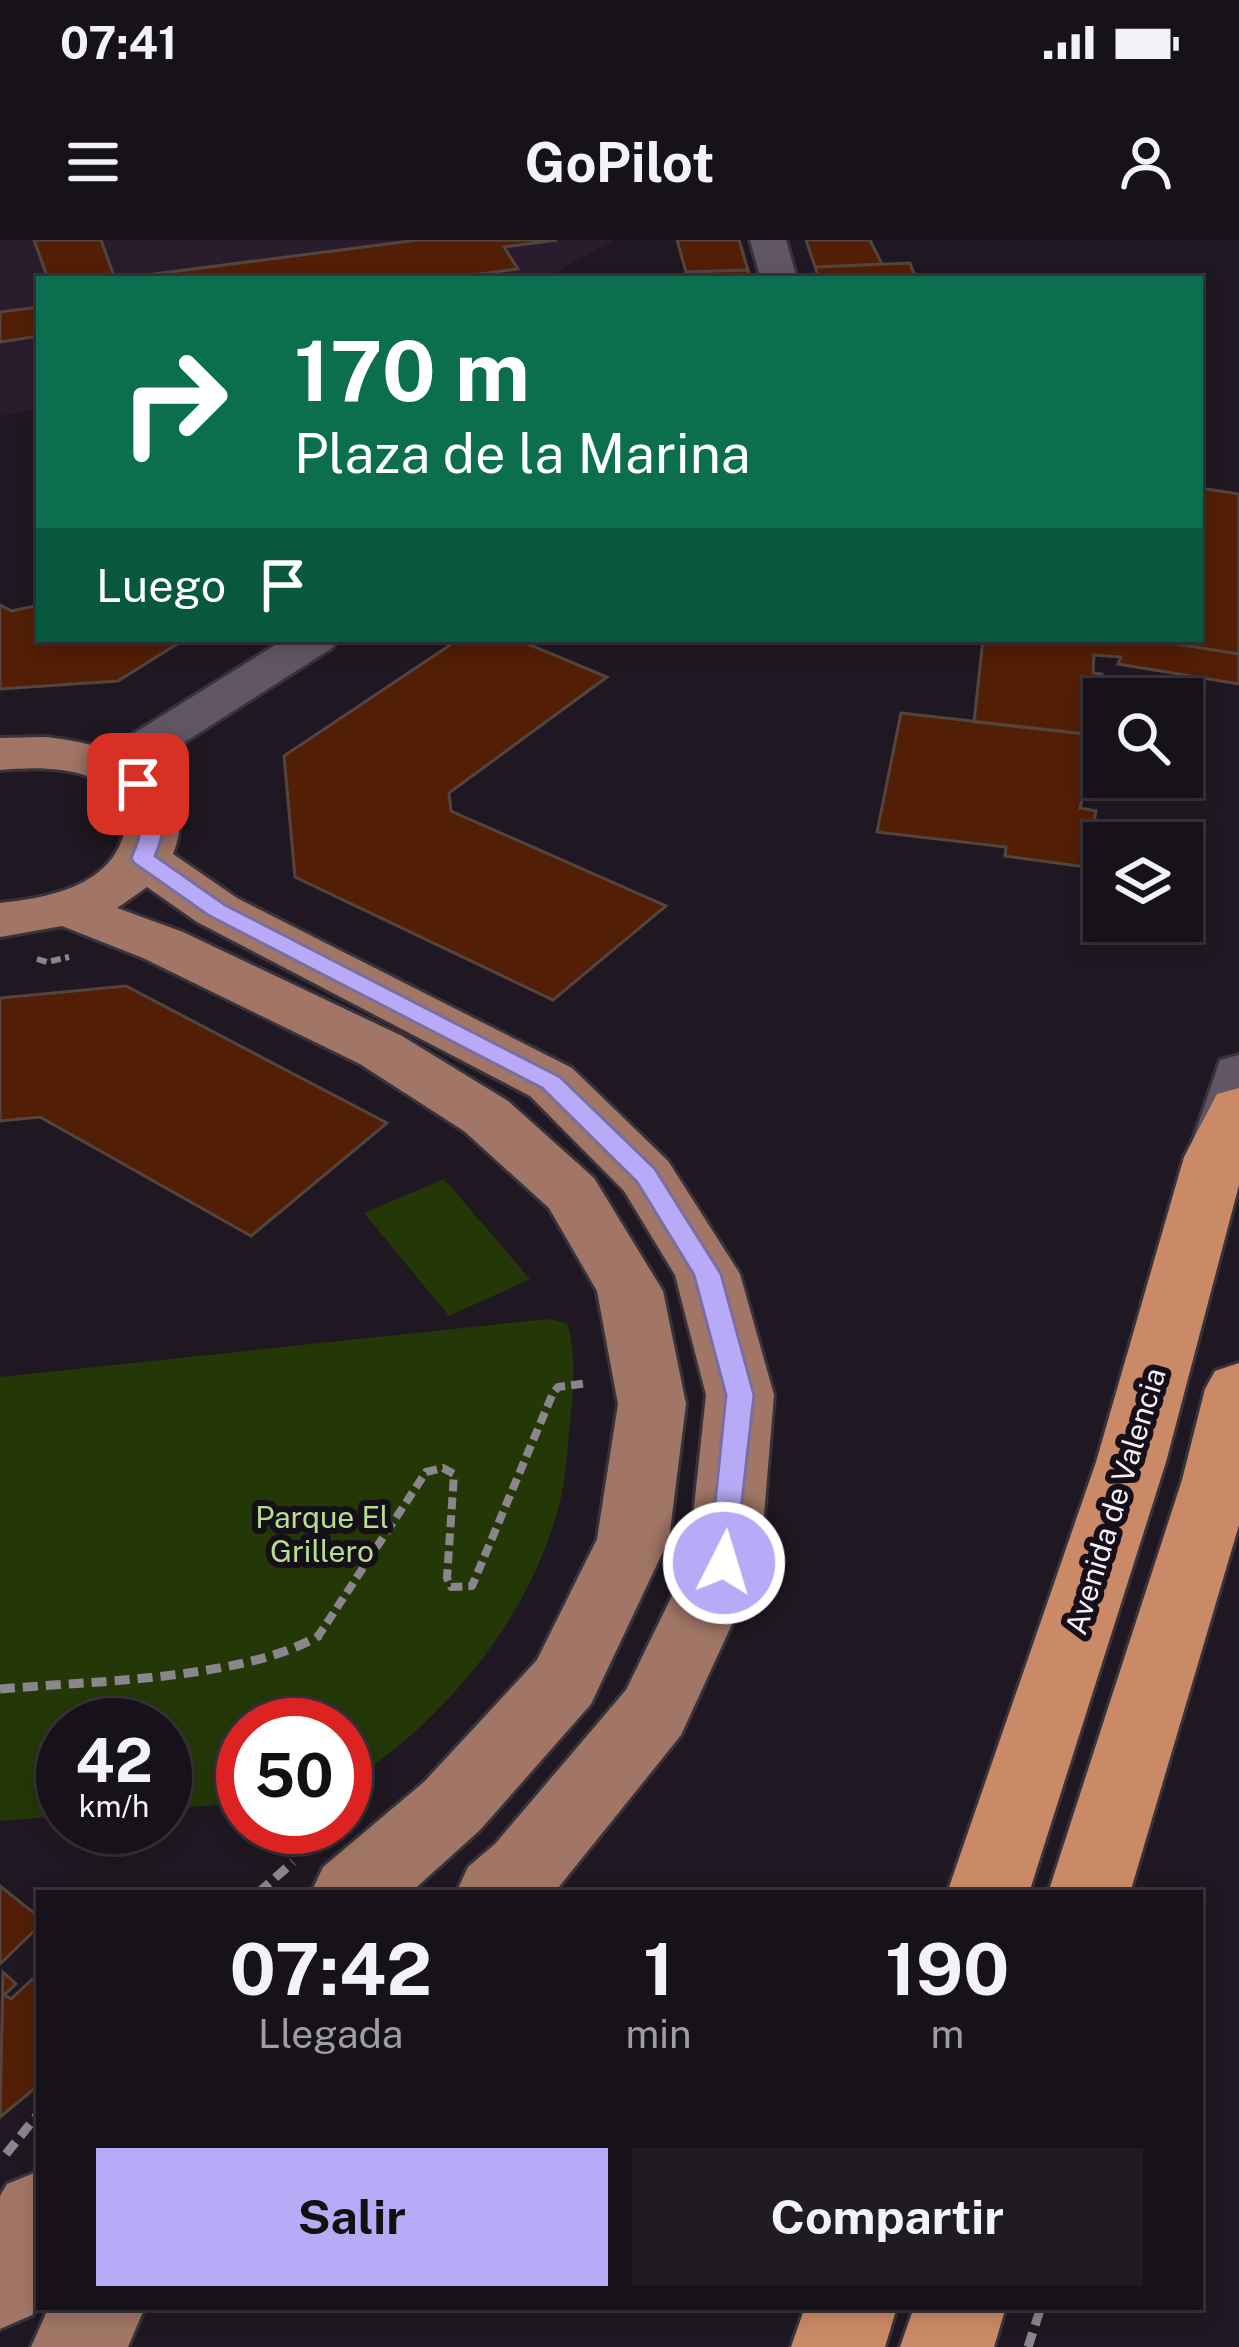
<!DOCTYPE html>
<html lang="es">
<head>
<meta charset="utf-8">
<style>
  :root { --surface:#17121a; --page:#201b23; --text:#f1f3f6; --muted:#9e9ea2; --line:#363239; --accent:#b9aaf7 }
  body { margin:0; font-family:"Public Sans",sans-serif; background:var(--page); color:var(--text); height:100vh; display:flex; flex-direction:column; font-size:45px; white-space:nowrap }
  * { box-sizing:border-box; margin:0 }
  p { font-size:39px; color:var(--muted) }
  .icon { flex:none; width:66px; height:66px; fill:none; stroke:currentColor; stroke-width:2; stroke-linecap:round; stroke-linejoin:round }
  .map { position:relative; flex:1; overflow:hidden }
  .details { position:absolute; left:36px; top:1650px; width:1167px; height:420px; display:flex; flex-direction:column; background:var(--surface); border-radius:0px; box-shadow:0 6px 18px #0003,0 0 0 3px var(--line) }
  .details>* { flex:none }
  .top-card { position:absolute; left:36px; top:36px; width:1167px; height:366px; border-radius:0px; box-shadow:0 6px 18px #0003,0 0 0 3px var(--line); background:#0b6e4f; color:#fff; overflow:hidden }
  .buttons { position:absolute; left:1083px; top:438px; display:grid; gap:24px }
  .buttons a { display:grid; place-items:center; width:120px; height:120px; border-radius:0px; background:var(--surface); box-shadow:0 6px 18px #0003,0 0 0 3px var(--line); font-size:60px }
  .speed { position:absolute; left:36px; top:1458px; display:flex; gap:24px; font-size:60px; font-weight:700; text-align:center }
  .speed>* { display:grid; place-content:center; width:156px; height:156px; border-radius:50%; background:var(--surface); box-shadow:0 6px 18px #0003,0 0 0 3px var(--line); line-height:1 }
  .speed small { font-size:30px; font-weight:400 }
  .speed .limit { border:18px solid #d22; background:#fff; color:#111 }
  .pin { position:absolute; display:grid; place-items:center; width:102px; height:102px; color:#fff; margin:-51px; border-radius:24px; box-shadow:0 6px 18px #0006 }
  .me { position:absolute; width:132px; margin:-66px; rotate:5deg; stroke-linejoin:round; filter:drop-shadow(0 0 9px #0008) }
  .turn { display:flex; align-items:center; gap:42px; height:252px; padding:0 60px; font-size:54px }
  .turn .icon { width:156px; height:156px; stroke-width:2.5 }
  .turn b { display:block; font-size:84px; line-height:102px }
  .then { display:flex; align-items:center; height:114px; padding:0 60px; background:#0003; gap:24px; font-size:45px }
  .eta { display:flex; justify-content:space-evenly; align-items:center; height:204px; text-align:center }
  .eta b { font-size:72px; font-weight:700; line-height:84px }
  .primary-button { display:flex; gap:24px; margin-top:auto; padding:24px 60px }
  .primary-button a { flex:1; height:138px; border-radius:0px; background:var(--accent); color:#111; font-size:48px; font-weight:700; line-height:138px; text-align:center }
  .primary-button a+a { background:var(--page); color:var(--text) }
  .status { display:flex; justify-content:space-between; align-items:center; height:84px; padding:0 60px; background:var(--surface); direction:ltr }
  .status svg { height:33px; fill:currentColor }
  header { display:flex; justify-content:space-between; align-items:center; height:156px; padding:0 60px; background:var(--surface); font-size:54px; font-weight:700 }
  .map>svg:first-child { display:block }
  .built { fill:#291d2d }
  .green { fill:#233707 }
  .building { fill:#521e05; stroke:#53443e; stroke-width:3 }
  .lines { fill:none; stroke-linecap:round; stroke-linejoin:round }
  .minor-casing { stroke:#38333a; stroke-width:6 }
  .major-casing { stroke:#38333a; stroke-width:6 }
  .highway-casing { stroke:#38333a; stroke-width:6 }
  .path-far2 { stroke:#8b858d; stroke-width:6; stroke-dasharray:10 4.5; stroke-linecap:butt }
  .path-far1 { stroke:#8b858d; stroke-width:8; stroke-dasharray:12 6; stroke-linecap:butt }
  .path { stroke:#8b858d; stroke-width:9; stroke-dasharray:15 8; stroke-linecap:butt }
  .minor { fill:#615764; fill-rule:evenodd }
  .major { fill:#a17666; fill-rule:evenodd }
  .highway { fill:#cb8a67; fill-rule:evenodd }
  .route { fill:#b9aaf7; stroke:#786ea1; stroke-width:3 }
  .labels { text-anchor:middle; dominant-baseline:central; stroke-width:12; stroke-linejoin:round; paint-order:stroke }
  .street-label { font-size:30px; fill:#f5f0f7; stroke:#160f19 }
  .park-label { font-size:30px; fill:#b7df8e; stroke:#160f19 }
</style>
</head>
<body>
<div class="status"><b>07:41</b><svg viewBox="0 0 49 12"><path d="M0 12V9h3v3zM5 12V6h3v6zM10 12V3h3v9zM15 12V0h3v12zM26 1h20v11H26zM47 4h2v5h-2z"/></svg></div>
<header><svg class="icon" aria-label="menu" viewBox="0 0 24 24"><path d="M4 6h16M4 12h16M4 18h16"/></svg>GoPilot<svg class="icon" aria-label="person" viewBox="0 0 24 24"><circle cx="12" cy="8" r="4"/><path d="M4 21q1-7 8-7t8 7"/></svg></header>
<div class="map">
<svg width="1239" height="2107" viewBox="0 0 1239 2107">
  <rect width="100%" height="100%" fill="#1f1822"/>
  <path class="built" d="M 0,0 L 611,0 L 611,2 L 543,39 L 39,39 L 39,168 L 0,176 Z"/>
  <path class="green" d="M 444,939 L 530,1039 L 449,1076 L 364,973 Z
    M 548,1079 L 567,1083 C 577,1113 573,1153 570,1184 C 567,1211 566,1240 559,1266 C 529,1379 444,1483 345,1544 L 345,1485 L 243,1485 L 243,1563 L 165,1569 L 165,1485 L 63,1485 L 63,1576 L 0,1581 L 0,1137 Z"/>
  <path class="building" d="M 34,0 L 101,0 L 115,39 L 48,39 Z
    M 418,0 L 557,0 L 504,7 L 518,29 L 442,39 L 131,37 Z
    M 677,0 L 739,0 L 748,30 L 686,32 Z
    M 806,0 L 870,0 L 882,24 L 815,27 Z
    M 910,23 L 916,39 L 819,39 L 815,27 Z
    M 748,30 L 751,39 L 687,39 L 686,32 Z
    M 39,67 L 39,96 L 0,102 L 0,72 Z
    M 1200,248 L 1239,254 L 1239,414 L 1145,399 L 1200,399 Z
    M 0,365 L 12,371 L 39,365 L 39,399 L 185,399 L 118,441 L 0,449 Z
    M 459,399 L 516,399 L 607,437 L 449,553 L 451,571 L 666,666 L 553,760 L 295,637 L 284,516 Z
    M 983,399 L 1145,399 L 1239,414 L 1239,444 L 1118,424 L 1121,417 L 1094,415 L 1093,433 L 1102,434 L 1102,496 L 974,482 Z
    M 901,473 L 1104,496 L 1104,525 L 1091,523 L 1080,568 L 1096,571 L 1086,627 L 1005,616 L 1006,607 L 877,592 Z
    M 126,746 L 387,883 L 251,996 L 40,877 L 0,881 L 0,758 Z
    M 0,1646 L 39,1677 L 39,1686 L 0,1724 Z
    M 3,1732 L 16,1744 L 4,1755 L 11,1759 L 39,1733 L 39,1845 L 0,1877 Z"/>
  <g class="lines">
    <defs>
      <path id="minor" d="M 750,0 L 786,0 L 797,39 L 761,39 Z
        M 285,399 L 338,399 L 332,408 L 130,537 L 113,541 L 96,537 L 89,527 L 96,517 Z
        M 1239,815 L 1239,924 L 1235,931 L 1215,936 L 1195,931 L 1187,917 L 1220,820 Z"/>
      <path id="major" d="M 46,497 C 111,505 206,528 173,614 L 237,658 L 572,828 L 668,921 L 740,1034 L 774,1155 L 760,1323 L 681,1495 L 554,1653 L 456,1653 L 468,1627 L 495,1604 L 626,1450 L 688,1323 L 706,1155 L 675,1035 L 624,951 L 530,856 L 197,682 L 147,647 L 117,668 L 183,692 L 402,796 L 508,861 L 594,938 L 663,1051 L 686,1164 L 669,1299 L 591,1464 L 480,1590 L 410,1653 L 311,1653 L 323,1627 L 424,1542 L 537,1420 L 597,1299 L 618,1164 L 597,1051 L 549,968 L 464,891 L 360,824 L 143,718 L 62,686 L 0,697 L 0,663 C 61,657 128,640 127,568 C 103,525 42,526 0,530 L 0,498 Z
        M 39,1931 L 39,2063 L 32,2075 L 0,2089 L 0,1956 L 7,1944 Z
        M 49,2067 L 145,2067 L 128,2107 L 31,2107 Z"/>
      <path id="highway" d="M 1239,848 L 1239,945 L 1166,1222 L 1029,1653 L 947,1653 L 1096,1222 L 1184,917 L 1217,854 Z
        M 1239,1123 L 1239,1285 L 1130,1653 L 1048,1653 L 1182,1240 L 1205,1149 L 1215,1131 Z
        M 805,2067 L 897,2067 L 885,2107 L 791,2107 Z
        M 914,2067 L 1006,2067 L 994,2107 L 900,2107 Z"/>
    </defs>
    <use href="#minor" class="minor-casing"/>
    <use href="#major" class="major-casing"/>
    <use href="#highway" class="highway-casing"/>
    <path class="path-far2" d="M 37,719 L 47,722 L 69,717"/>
    <path class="path-far1" d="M 317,1398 L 426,1232 L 443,1228 L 454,1234 L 447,1338 L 451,1347 L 472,1346 L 553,1153 L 558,1147 L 588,1143"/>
    <path class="path" d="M 0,1449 C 89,1441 245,1440 320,1395
      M 258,1653 L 293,1622
      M 6,1914 L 39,1873
      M 1028,2107 L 1041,2067"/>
    <use href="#minor" class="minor"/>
    <use href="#major" class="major"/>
    <use href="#highway" class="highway"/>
  </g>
  <path class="route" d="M 138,538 L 146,540 C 165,568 169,584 155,616 L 225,665 L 560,837 L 655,929 L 721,1034 L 754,1155 L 734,1332 L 713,1332 L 709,1323 L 726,1155 L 694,1035 L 637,942 L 542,848 L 208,675 L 134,623 L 131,618 C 145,588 145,572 127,544 Z"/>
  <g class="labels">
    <g class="street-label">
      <text transform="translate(1115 1261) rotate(-73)">Avenida de Valencia</text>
    </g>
    <g class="park-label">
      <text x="322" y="1277">Parque El<tspan x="322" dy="34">Grillero</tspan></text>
    </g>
  </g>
</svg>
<div class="buttons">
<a><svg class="icon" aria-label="search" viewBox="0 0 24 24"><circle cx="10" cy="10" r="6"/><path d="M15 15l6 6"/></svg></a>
<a><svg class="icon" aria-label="layers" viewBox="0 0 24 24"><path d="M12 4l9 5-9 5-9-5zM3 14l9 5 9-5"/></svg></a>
</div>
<div class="speed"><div>42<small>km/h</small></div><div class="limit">50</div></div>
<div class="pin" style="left:138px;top:544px;background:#d93025"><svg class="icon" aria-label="arrive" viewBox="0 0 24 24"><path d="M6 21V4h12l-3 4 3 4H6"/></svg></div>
<svg class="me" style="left:724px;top:1323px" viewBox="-20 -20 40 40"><circle r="17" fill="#b9aaf7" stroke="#fff" stroke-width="3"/><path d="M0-11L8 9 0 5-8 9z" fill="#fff"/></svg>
<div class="top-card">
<div class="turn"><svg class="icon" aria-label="right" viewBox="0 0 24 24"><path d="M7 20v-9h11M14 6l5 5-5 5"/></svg><div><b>170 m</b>Plaza de la Marina</div></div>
<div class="then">Luego<svg class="icon" aria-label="arrive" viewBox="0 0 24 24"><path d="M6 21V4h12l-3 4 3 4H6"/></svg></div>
</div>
<section class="details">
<div class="eta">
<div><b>07:42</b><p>Llegada</p></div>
<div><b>1</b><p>min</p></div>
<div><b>190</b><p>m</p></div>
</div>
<div class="primary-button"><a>Salir</a><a>Compartir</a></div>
</section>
</div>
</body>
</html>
